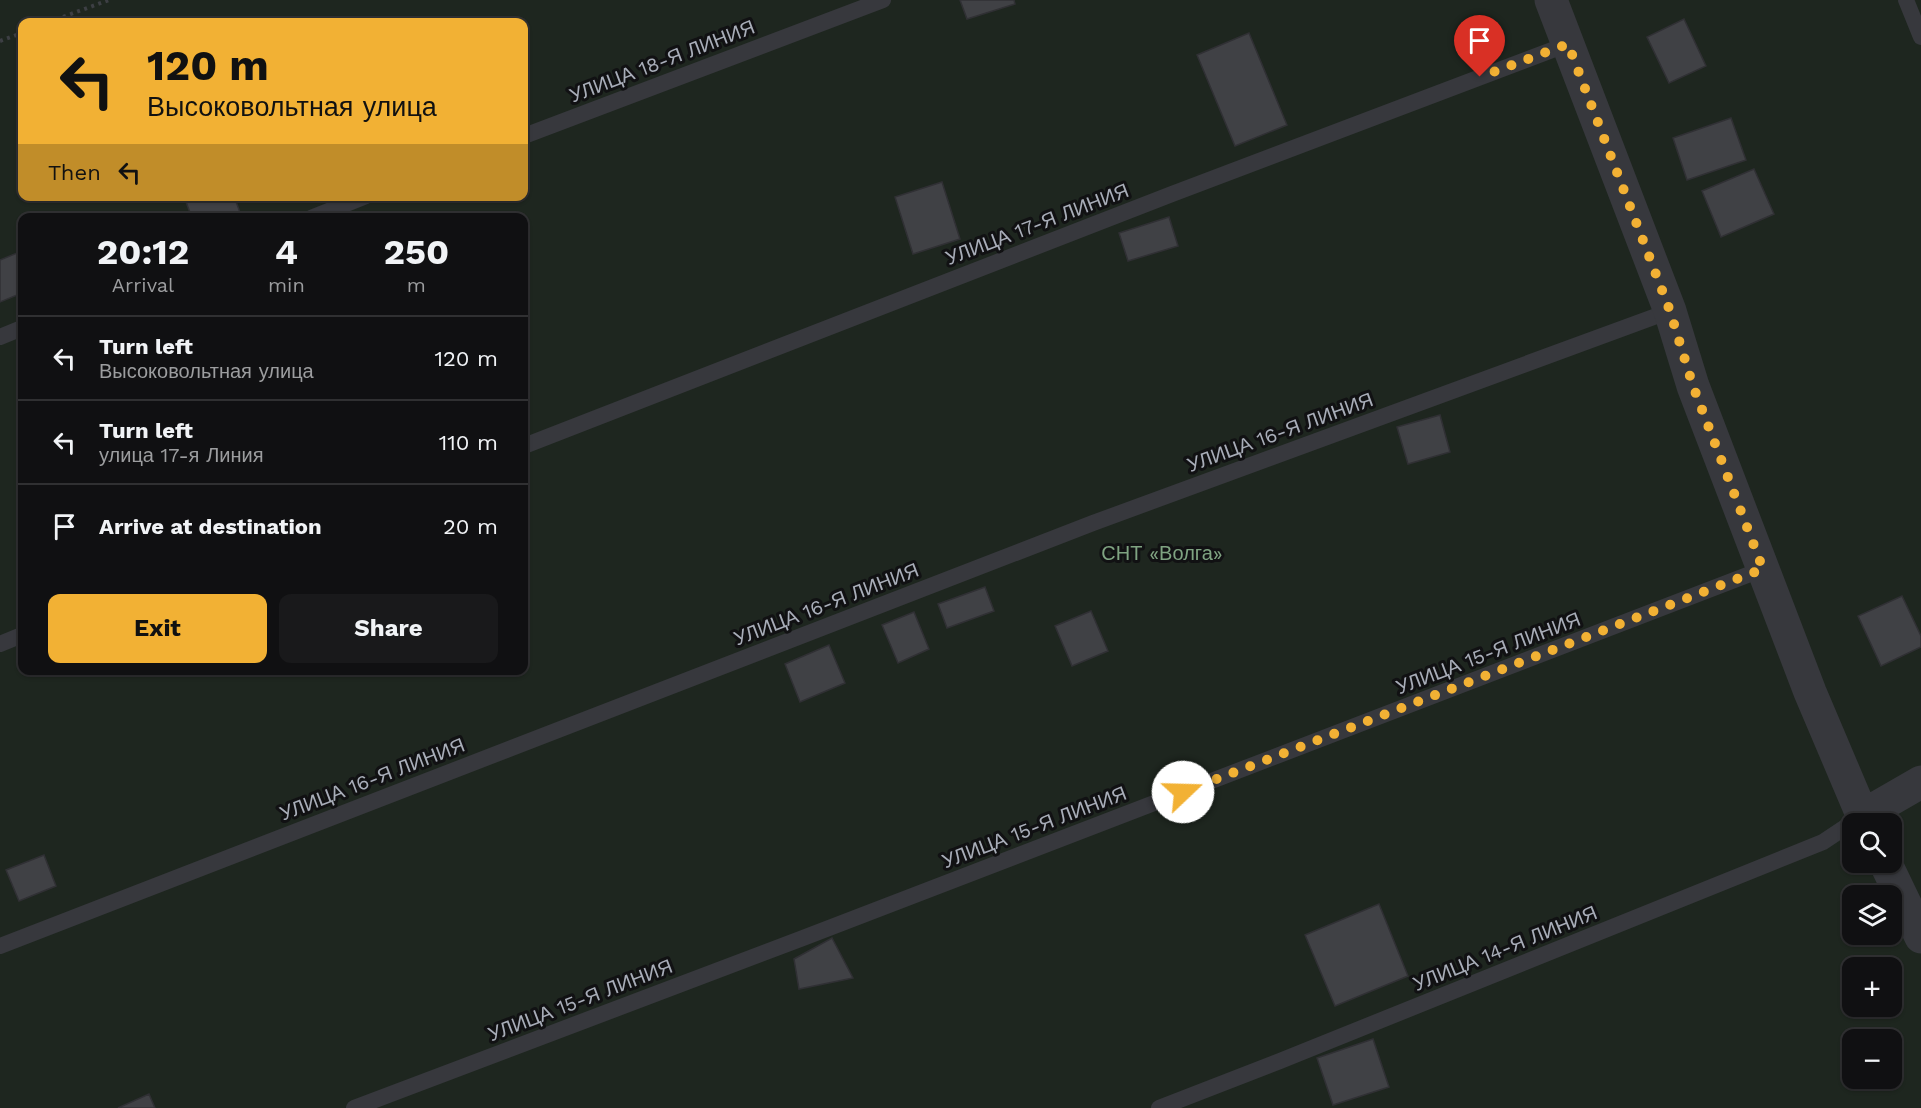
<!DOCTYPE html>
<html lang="en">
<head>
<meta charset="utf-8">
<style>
  :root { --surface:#101012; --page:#19191b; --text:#f1f3f6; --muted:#9c9d9f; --line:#303032; --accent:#f2b134 }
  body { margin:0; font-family:"Work Sans",sans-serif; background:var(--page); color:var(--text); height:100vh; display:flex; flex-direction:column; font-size:22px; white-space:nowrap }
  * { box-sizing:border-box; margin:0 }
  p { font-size:20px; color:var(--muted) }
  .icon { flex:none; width:33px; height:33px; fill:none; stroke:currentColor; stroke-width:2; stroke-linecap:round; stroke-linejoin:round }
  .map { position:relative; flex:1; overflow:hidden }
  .sheet { position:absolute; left:18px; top:213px; width:510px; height:462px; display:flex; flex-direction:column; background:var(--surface); border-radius:12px; box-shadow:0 2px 4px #0004,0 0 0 2px var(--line) }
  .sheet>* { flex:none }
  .hud { position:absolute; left:18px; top:18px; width:510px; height:183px; border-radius:12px; box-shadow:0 2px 4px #0004,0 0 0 2px var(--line); background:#f2b134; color:#111; overflow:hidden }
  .fabs { position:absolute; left:1842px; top:813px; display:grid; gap:12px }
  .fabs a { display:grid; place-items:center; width:60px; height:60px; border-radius:12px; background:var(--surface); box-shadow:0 2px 4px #0004,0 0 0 2px var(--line); font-size:30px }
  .pin { position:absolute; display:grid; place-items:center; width:51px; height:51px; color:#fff; margin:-62px -26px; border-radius:50% 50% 50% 0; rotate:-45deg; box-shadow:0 0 6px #0007 }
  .pin .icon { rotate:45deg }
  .me { position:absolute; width:66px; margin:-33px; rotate:69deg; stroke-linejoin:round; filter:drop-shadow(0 0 4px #0008) }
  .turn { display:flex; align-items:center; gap:21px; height:126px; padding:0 30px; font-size:27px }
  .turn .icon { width:78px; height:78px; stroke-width:2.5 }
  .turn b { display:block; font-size:42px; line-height:51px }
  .then { display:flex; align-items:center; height:57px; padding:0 30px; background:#0003; gap:12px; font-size:22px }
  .eta { display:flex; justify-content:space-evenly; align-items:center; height:102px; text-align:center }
  .eta b { font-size:36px; font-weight:700; line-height:42px }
  .button { display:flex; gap:12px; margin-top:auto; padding:12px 30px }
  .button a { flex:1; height:69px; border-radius:12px; background:var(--accent); color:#111; font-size:24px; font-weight:700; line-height:69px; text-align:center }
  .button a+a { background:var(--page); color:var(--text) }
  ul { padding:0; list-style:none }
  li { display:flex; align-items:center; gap:18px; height:84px; padding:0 30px; border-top:2px solid var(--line) }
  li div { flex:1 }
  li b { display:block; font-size:22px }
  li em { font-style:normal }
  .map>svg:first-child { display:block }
  .green { fill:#1e261f; fill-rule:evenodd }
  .building { fill:#404145; stroke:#303034; stroke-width:1.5 }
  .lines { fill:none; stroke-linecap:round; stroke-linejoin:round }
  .path { stroke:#3d3f44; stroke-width:4; stroke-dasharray:3 4.5; stroke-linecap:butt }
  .lane { stroke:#37383d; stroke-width:16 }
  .street { stroke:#37383d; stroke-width:33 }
  .route { stroke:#f2b134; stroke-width:10; stroke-dasharray:0 18 }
  .labels { text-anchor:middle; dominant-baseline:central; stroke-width:6; stroke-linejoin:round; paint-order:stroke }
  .street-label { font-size:20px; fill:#a8adb8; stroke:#111113 }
  .park-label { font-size:20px; fill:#7fa381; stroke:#111113 }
</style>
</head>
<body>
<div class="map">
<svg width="1921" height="1108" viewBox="0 0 1921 1108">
  <rect width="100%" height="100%" fill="#161618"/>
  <path class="green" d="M 0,0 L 1921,0 L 1921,1108 L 0,1108 ZM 22,22 L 524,22 L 524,196 L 22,196 ZM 22,218 L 524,218 L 524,670 L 22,670 ZM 1852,824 L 1892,824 L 1892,862 L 1852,862 ZM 1852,896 L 1892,896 L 1892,934 L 1852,934 ZM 1852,968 L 1892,968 L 1892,1006 L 1852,1006 ZM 1852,1040 L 1892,1040 L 1892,1078 L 1852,1078 Z"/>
  <path class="building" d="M 960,0 L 1014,0 L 1015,4 L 967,19 Z
    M 1684,19 L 1706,66 L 1669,83 L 1647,37 Z
    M 1249,33 L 1287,125 L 1235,146 L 1197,55 Z
    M 1731,118 L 1746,160 L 1687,180 L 1673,138 Z
    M 1754,169 L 1774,214 L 1721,237 L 1702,191 Z
    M 942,182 L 960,239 L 913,254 L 895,197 Z
    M 191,196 L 234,196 L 242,218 L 192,218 L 185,199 Z
    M 1169,217 L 1178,246 L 1128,261 L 1119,233 Z
    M 22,251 L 22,293 L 0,302 L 0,260 Z
    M 1440,415 L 1450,452 L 1408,464 L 1397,427 Z
    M 985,587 L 994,611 L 947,628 L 938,604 Z
    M 1902,596 L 1921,636 L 1921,647 L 1881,666 L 1858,616 Z
    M 1091,611 L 1108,651 L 1072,666 L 1055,626 Z
    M 914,612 L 929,649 L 898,663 L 882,625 Z
    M 829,645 L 845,683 L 800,702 L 785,664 Z
    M 44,855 L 56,886 L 19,901 L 6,870 Z
    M 1379,904 L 1408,976 L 1335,1006 L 1305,935 Z
    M 832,938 L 853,978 L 799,989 L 794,959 Z
    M 1373,1039 L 1389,1087 L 1333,1105 L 1317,1058 Z
    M 149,1094 L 155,1108 L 118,1108 Z"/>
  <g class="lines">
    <path class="path" d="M 49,22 L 109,0
      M 0,41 L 22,33"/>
    <path class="lane" d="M 1906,0 L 1921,37
      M 524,136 L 883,0
      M 311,218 L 366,196
      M 0,337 L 22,328
      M 524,446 L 1172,194 L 1568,44
      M 0,644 L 22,635
      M 0,946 L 1093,523 L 1670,311
      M 354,1108 L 803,938 L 1763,569
      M 1159,1108 L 1280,1061 L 1823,842 L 1862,816"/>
    <path class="street" d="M 1551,0 L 1670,311 L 1693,386 L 1810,692 L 1866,824
      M 1862,816 L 1921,782
      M 1885,862 L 1921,937"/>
  </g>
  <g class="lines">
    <path class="route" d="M 1183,792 L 1763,569 L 1693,386 L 1670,311 L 1568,44 L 1480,77"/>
  </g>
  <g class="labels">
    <g class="street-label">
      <text transform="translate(662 61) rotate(-21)">УЛИЦА 18-Я ЛИНИЯ</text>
      <text transform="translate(1037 224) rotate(-21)">УЛИЦА 17-Я ЛИНИЯ</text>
      <text transform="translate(1280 432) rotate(-20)">УЛИЦА 16-Я ЛИНИЯ</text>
      <text transform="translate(826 604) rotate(-21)">УЛИЦА 16-Я ЛИНИЯ</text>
      <text transform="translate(1488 653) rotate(-21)">УЛИЦА 15-Я ЛИНИЯ</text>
      <text transform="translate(372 779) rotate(-21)">УЛИЦА 16-Я ЛИНИЯ</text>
      <text transform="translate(1034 827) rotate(-21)">УЛИЦА 15-Я ЛИНИЯ</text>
      <text transform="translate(1505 948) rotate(-22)">УЛИЦА 14-Я ЛИНИЯ</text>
      <text transform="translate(580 1000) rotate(-21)">УЛИЦА 15-Я ЛИНИЯ</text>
    </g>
    <g class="park-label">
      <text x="1162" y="553">СНТ «Волга»</text>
    </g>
  </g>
</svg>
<div class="fabs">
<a><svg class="icon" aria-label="search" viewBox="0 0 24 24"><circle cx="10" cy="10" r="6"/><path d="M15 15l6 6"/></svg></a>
<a><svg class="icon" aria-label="layers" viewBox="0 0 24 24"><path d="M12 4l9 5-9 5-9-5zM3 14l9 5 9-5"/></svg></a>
<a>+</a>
<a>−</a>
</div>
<div class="pin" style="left:1480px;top:77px;background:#d93025"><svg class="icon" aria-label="arrive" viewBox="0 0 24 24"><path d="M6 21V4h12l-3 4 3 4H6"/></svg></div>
<svg class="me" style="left:1183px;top:792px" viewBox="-20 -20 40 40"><circle r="19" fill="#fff"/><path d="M0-13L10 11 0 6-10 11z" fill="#f2b134"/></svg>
<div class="hud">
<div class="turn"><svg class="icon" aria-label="left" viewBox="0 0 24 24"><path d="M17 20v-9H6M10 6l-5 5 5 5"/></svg><div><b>120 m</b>Высоковольтная улица</div></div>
<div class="then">Then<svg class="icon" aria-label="left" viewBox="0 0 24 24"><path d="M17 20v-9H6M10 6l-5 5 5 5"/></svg></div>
</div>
<section class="sheet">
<div class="eta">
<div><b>20:12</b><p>Arrival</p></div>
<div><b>4</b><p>min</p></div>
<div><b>250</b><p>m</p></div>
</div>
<ul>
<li><svg class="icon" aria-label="left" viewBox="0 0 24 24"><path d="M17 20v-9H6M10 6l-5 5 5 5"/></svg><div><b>Turn left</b><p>Высоковольтная улица</p></div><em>120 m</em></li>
<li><svg class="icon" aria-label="left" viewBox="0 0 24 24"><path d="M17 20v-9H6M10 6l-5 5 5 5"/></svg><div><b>Turn left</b><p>улица 17-я Линия</p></div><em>110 m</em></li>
<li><svg class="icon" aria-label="arrive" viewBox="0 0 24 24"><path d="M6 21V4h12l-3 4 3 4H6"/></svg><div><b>Arrive at destination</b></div><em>20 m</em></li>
</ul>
<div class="button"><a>Exit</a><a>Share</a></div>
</section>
</div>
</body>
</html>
